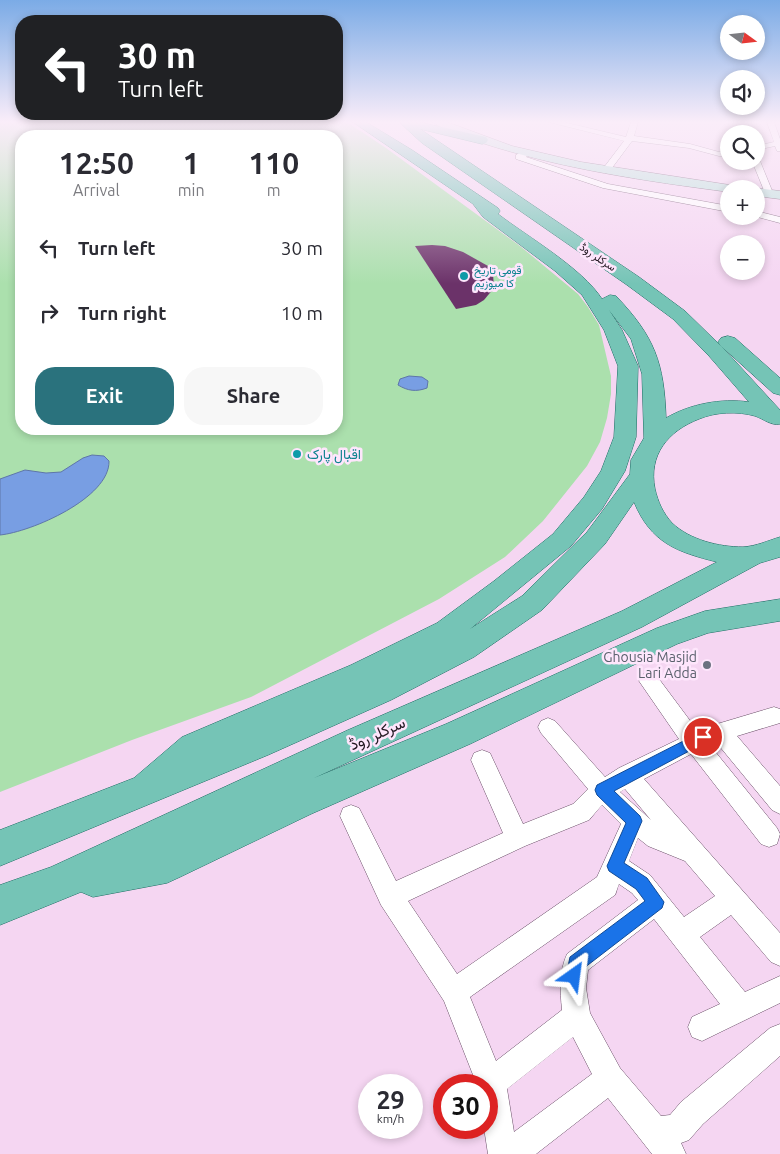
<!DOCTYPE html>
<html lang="en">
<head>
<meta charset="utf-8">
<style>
  :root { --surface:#fff; --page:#f7f7f7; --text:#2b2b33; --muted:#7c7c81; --accent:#2a727d }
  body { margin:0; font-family:Ubuntu,Vazirmatn,sans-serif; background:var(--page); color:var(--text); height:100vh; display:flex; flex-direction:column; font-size:19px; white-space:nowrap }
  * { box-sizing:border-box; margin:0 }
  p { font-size:16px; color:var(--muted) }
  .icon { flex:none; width:28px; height:28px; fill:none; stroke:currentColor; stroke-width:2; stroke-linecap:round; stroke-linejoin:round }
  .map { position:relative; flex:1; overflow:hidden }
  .drawer { position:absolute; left:15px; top:130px; width:328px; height:305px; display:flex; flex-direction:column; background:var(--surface); border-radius:20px; box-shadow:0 2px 8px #0003 }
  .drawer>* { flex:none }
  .top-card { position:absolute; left:15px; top:15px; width:328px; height:105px; border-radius:20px; box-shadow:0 2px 8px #0003; background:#202124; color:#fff; overflow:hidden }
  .needle { width:32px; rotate:105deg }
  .tools { position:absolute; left:720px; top:15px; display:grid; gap:10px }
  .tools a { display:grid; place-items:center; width:45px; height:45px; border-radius:50%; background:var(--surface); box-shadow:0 2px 8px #0003; font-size:25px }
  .speed { position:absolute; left:358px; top:1074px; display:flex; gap:10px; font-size:25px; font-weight:700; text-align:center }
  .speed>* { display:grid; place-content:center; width:65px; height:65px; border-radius:50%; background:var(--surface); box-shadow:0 2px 8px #0003; line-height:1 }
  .speed small { font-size:12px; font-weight:400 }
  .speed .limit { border:8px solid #d22; background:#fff; color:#111 }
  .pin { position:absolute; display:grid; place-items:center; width:42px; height:42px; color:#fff; margin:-21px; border:2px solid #fff; border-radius:50%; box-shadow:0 1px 5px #0007 }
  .me { position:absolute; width:55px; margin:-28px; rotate:31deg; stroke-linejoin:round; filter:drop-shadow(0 0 4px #0008) }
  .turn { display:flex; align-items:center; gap:18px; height:105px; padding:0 20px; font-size:22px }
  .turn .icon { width:65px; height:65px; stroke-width:2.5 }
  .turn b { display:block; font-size:35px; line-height:42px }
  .eta { display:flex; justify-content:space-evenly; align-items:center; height:85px; text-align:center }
  .eta b { font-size:30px; font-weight:700; line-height:35px }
  .cta { display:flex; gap:10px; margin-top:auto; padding:10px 20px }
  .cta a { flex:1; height:58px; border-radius:20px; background:var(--accent); color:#fff; font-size:20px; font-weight:700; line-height:58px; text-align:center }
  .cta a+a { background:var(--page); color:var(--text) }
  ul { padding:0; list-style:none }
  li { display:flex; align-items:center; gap:15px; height:65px; padding:0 20px }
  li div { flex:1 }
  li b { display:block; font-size:19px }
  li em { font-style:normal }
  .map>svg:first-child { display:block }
  .green { fill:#abe0ad; fill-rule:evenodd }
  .water { fill:#789ee3; stroke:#5e76a9 }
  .building { fill:#6b3269 }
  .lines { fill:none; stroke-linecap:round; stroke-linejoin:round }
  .street-casing { stroke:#6a5068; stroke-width:1 }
  .secondary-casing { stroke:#6a5068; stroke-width:1 }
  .primary-casing { stroke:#1c6d63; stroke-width:1 }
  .street { fill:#fff; fill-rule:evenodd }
  .secondary { fill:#bae1db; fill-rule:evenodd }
  .primary { fill:#75c4b6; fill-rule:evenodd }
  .route { fill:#1a73e8; stroke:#114b97 }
  .culture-dot { fill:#0f9aa8; stroke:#fee6fc; stroke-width:2 }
  .worship-dot { fill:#6b7280; stroke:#fee6fc; stroke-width:2 }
  .labels { text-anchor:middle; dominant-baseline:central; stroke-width:5; stroke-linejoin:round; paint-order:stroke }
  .far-street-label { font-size:11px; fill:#221721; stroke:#fee6fc }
  .far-culture-label { font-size:11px; fill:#0d838f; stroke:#fee6fc; text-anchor:start }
  .culture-label { font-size:14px; fill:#0d838f; stroke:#fee6fc; text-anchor:start }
  .worship-label { font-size:14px; fill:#5b616d; stroke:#fee6fc; text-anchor:end }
  .near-street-label { font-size:16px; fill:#221721; stroke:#fee6fc }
</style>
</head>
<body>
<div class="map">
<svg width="780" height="1154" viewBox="0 0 780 1154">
  <rect width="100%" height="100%" fill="#f5d6f2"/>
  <path class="green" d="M 0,122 L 347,122 L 386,148 L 520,246 L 578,294 L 588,307 L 599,325 L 611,376 L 611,394 L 607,418 L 600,442 L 587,466 L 543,521 L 505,557 L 439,599 L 251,697 L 132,740 L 0,792 ZM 21,136 L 336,136 L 336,429 L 21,429 Z"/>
  <path class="water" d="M 86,130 L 106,131 L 121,136 L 35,136 L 63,131 Z
    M 409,376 L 422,377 L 428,381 L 427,388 C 416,392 408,391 398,385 L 400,379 Z
    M 92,455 L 104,456 L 109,461 C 110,498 31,532 0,535 L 0,479 L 25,470 L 46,473 L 61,472 L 83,458 Z"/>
  <path class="building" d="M 432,245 L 445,246 L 463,252 L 488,266 L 493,273 L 494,288 L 484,300 L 476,305 L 456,309 L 415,246 Z"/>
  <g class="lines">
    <defs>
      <path id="street" d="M 549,122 L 563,122 L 626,137 L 631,122 L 638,122 L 634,136 L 690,144 L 719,152 L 729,152 L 729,156 L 719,156 L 689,148 L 632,141 L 609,172 L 606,172 L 602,170 L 624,141 Z
        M 767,122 L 774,122 L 780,139 L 780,151 L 777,151 L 775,146 L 756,150 L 756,146 L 774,142 Z
        M 523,151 L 530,153 L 526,157 L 608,184 L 729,206 L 729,212 L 603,188 L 516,159 L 516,155 Z
        M 756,159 L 760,161 L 773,193 L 772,195 L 765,193 L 752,161 L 756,161 Z
        M 756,211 L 780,217 L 780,223 L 754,216 L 756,216 Z
        M 649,673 L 656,675 L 697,730 L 774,707 L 780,709 L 780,723 L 737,736 L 780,786 L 780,814 L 772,810 L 716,742 L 709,744 L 777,828 L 780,834 L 777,844 L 769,847 L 761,844 L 691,754 L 644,779 L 780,933 L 780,966 L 771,962 L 731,915 L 700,937 L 745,992 L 780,976 L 780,1003 L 702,1041 L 692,1037 L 688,1027 L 692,1017 L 720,1004 L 654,919 L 588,970 L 586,988 L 590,1013 L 620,1068 L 661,1116 L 670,1115 L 681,1102 L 770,1028 L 780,1024 L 780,1056 L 703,1124 L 689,1140 L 681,1143 L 686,1154 L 652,1154 L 608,1098 L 536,1154 L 488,1154 L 484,1128 L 486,1128 L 486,1085 L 477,1085 L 444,1001 L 381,905 L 340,816 L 343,808 L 351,805 L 359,808 L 396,881 L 503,833 L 471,760 L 474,753 L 482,750 L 490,753 L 523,824 L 573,804 L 588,789 L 541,733 L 538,727 L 541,721 L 548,718 L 555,721 L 605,777 L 619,768 L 679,739 L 639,681 L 642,675 ZM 625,789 L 651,820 L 620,792 ZM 602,805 L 621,824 L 597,877 L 457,974 L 408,901 L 525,846 L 589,820 ZM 638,838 L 648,846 L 685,861 L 715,896 L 684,917 L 650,875 L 629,861 ZM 619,884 L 632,893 L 638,900 L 567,954 C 559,972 560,990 562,1010 L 496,1061 L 470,997 L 615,895 ZM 573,1037 L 592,1074 L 514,1132 L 507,1089 Z"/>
      <path id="secondary" d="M 433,122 L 447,122 L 512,146 L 581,162 L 730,185 L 736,189 L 729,189 L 729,192 C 646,181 562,169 482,143 C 467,138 445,132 433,122 Z
        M 756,188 L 780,191 L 780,199 L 756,196 Z"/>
      <path id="primary" d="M 353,122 L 366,122 L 412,150 L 498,208 L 500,211 L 498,214 C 528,237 582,268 602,299 L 610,295 L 616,296 C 655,337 664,363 666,418 C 690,404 721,398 749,402 L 709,356 L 673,319 L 627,285 L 422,143 L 399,122 L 419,122 L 486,137 L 488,140 L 486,143 L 482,144 L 420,129 L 639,277 L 685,311 L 723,348 L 780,410 L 780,424 C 771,426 764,419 755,416 C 738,411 715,412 699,419 C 668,431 648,455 655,489 C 658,502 663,513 672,523 C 690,540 719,547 743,547 C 757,546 767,541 780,537 L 780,557 L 760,563 L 642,627 L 314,778 L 446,724 L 657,628 L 705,611 L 780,599 L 780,621 L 708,633 L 677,644 L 470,744 L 311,814 L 180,877 L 167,883 L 93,897 L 81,892 L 0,925 L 0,885 L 51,867 L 348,730 L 622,611 L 717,562 C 677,552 651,543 634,502 L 605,544 L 542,610 L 474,657 L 391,700 L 268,755 L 0,866 L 0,830 L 134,778 L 182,737 L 351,665 L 437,623 L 494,581 L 553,534 L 584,497 L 601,471 L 614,437 L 618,366 L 604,330 L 582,295 L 555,271 L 483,217 L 473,204 ZM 609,310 L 631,339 L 642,374 L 644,438 L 631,460 L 630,474 L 587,532 L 522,596 L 470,629 L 571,546 L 602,509 L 625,471 L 636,437 L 638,366 L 622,330 Z
        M 728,336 L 735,338 L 780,378 L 780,395 L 773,393 L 721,346 L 718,342 L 721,338 Z"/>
    </defs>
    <use href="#street" class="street-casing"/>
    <use href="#secondary" class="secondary-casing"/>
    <use href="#primary" class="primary-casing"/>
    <use href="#street" class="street"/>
    <use href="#secondary" class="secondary"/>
    <use href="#primary" class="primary"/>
  </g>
  <linearGradient id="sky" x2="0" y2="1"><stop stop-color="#7babe6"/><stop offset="0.43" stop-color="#faedf9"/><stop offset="1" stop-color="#faedf9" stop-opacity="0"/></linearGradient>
  <rect width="780" height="284" fill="url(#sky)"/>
  <path class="route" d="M 703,731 L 708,733 L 710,737 L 708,741 L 614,791 L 640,816 L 642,821 L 624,863 L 647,878 L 664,902 L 662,908 L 584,968 L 580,982 L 574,984 L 568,982 L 566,976 L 570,957 L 645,901 L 636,889 L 609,871 L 607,866 L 626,823 L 597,795 L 595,790 L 597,785 Z"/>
  <g class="culture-dot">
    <circle cx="464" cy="276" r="5"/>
    <circle cx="297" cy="454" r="5"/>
  </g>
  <circle class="worship-dot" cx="707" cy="665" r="5"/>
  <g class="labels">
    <g class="far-street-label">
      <text transform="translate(598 257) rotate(34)">سرکلر روڈ</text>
    </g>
    <g class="far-culture-label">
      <text x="474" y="270">قومی تاریخ<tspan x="474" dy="13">کا میوزیم</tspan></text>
    </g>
    <g class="culture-label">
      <text x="307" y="454">اقبال پارک</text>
    </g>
    <g class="worship-label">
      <text x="697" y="657">Ghousia Masjid<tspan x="697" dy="16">Lari Adda</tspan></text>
    </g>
    <g class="near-street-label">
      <text transform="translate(377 733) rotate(-24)">سرکلر روڈ</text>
    </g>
  </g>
</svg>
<div class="tools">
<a><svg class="needle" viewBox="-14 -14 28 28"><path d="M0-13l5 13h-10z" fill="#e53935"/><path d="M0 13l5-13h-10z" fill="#7c7c81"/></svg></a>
<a><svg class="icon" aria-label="sound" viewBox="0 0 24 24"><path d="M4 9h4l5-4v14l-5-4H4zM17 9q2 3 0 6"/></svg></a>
<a><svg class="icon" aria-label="search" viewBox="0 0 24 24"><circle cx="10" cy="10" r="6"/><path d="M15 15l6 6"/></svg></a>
<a>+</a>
<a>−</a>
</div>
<div class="speed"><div>29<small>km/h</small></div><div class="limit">30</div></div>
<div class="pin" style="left:703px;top:737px;background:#d93025"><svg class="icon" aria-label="arrive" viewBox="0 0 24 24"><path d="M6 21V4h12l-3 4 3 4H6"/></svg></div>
<svg class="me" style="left:574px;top:976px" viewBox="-20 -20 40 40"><path d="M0-17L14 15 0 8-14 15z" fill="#1a73e8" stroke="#fff" stroke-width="4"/></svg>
<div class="top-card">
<div class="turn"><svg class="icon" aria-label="left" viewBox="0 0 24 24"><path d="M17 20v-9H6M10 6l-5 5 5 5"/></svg><div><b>30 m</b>Turn left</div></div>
</div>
<section class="drawer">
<div class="eta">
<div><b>12:50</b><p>Arrival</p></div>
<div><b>1</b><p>min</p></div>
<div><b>110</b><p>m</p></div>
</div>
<ul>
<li><svg class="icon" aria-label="left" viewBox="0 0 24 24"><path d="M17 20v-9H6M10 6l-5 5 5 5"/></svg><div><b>Turn left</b></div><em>30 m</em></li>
<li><svg class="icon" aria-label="right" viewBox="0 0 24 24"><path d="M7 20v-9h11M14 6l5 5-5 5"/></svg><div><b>Turn right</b></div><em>10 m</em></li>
</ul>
<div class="cta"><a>Exit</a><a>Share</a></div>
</section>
</div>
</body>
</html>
